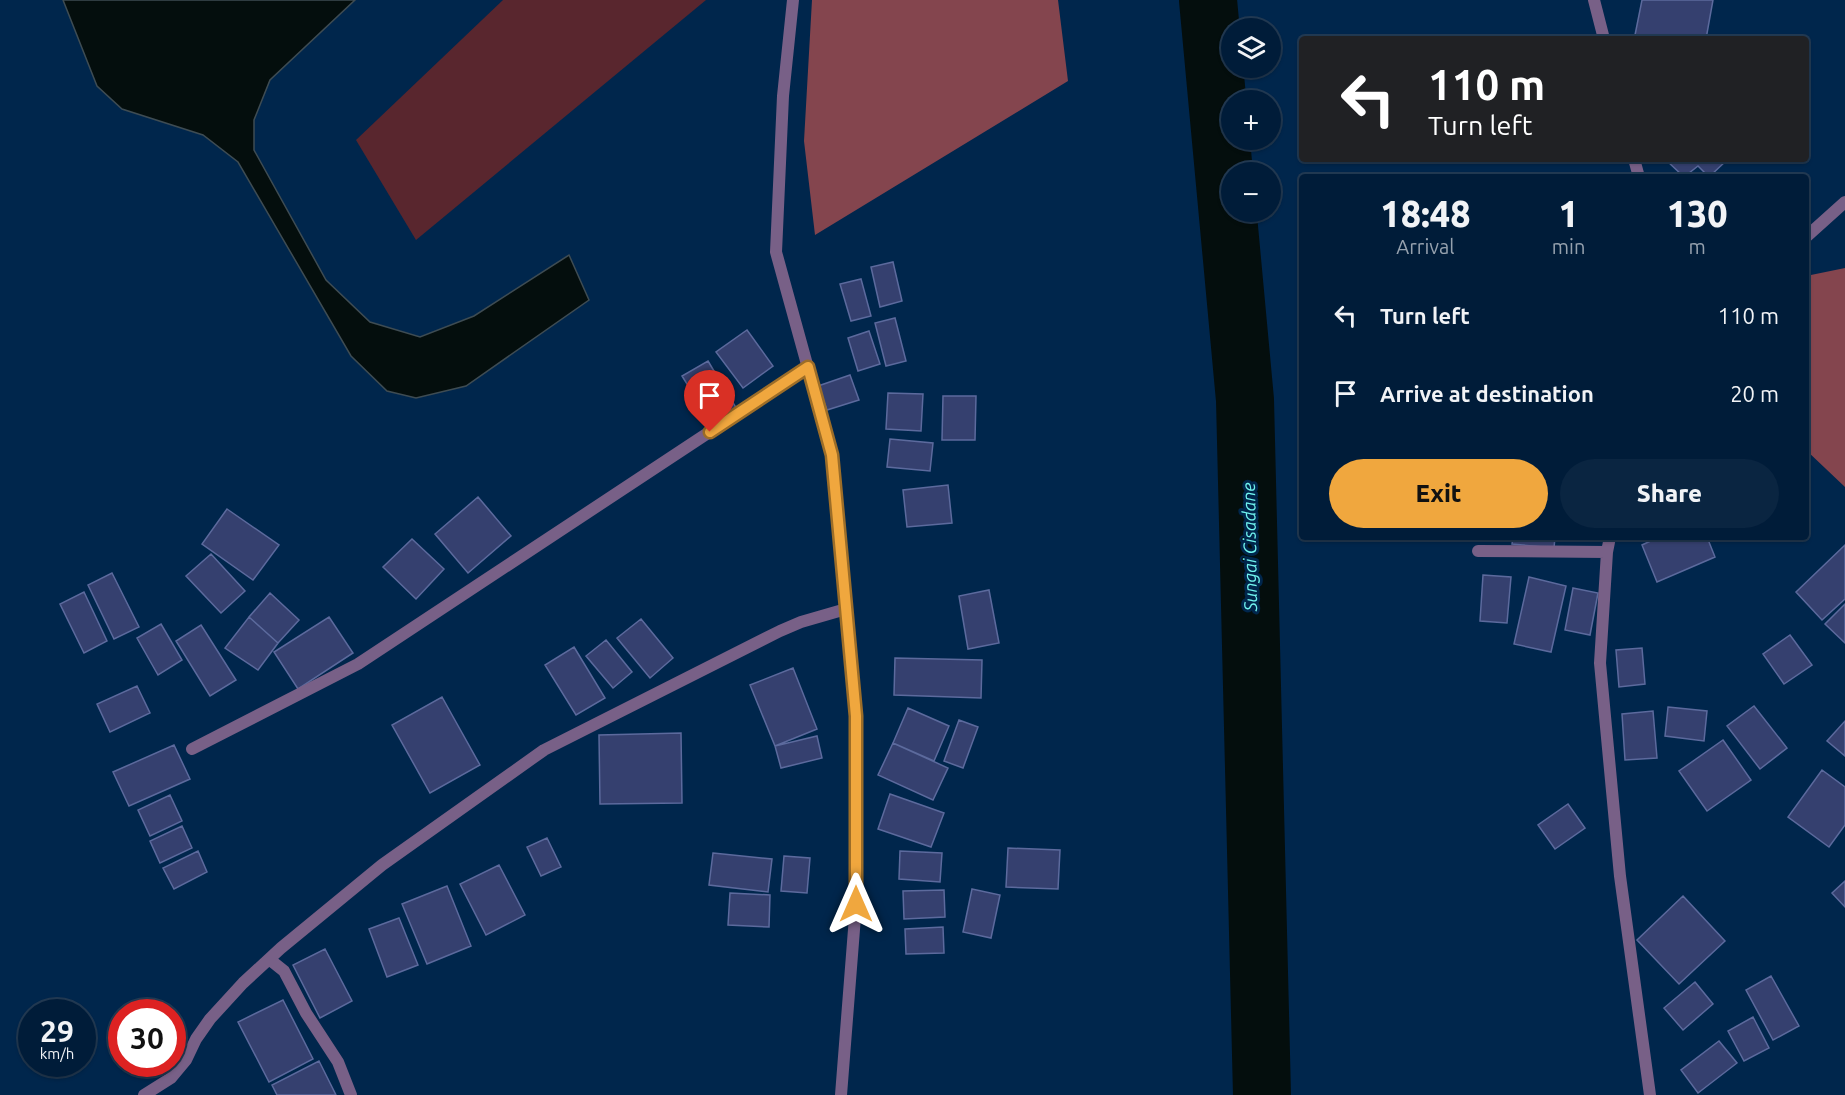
<!DOCTYPE html>
<html lang="en">
<head>
<meta charset="utf-8">
<style>
  :root { --surface:#001c39; --page:#0a2541; --text:#f1f3f6; --muted:#95a1ae; --line:#223a53; --accent:#f0a73e }
  body { margin:0; font-family:Ubuntu,sans-serif; background:var(--page); color:var(--text); height:100vh; display:flex; flex-direction:column; font-size:22px; white-space:nowrap }
  * { box-sizing:border-box; margin:0 }
  p { font-size:20px; color:var(--muted) }
  .icon { flex:none; width:33px; height:33px; fill:none; stroke:currentColor; stroke-width:2; stroke-linecap:round; stroke-linejoin:round }
  .map { position:relative; flex:1; overflow:hidden }
  .panel { position:absolute; left:1299px; top:174px; width:510px; height:366px; display:flex; flex-direction:column; background:var(--surface); border-radius:6px; box-shadow:0 2px 4px #0004,0 0 0 2px var(--line) }
  .panel>* { flex:none }
  .guide { position:absolute; left:1299px; top:36px; width:510px; height:126px; border-radius:6px; box-shadow:0 2px 4px #0004,0 0 0 2px var(--line); background:#202124; color:#fff; overflow:hidden }
  .tools { position:absolute; left:1221px; top:18px; display:grid; gap:12px }
  .tools a { display:grid; place-items:center; width:60px; height:60px; border-radius:50%; background:var(--surface); box-shadow:0 2px 4px #0004,0 0 0 2px var(--line); font-size:30px }
  .speed { position:absolute; left:18px; top:999px; display:flex; gap:12px; font-size:30px; font-weight:700; text-align:center }
  .speed>* { display:grid; place-content:center; width:78px; height:78px; border-radius:50%; background:var(--surface); box-shadow:0 2px 4px #0004,0 0 0 2px var(--line); line-height:1 }
  .speed small { font-size:15px; font-weight:400 }
  .speed .limit { border:9px solid #d22; background:#fff; color:#111 }
  .pin { position:absolute; display:grid; place-items:center; width:51px; height:51px; color:#fff; margin:-62px -26px; border-radius:50% 50% 50% 0; rotate:-45deg; box-shadow:0 0 6px #0007 }
  .pin .icon { rotate:45deg }
  .me { position:absolute; width:66px; margin:-33px; rotate:0deg; stroke-linejoin:round; filter:drop-shadow(0 0 4px #0008) }
  .turn { display:flex; align-items:center; gap:21px; height:126px; padding:0 30px; font-size:27px }
  .turn .icon { width:78px; height:78px; stroke-width:2.5 }
  .turn b { display:block; font-size:42px; line-height:51px }
  .eta { display:flex; justify-content:space-evenly; align-items:center; height:102px; text-align:center }
  .eta b { font-size:36px; font-weight:800; line-height:42px }
  .primary-button { display:flex; gap:12px; margin-top:auto; padding:12px 30px }
  .primary-button a { flex:1; height:69px; border-radius:36px; background:var(--accent); color:#111; font-size:24px; font-weight:800; line-height:69px; text-align:center }
  .primary-button a+a { background:var(--page); color:var(--text) }
  ul { padding:0; list-style:none }
  li { display:flex; align-items:center; gap:18px; height:78px; padding:0 30px }
  li div { flex:1 }
  li b { display:block; font-size:22px }
  li em { font-style:normal }
  .map>svg:first-child { display:block }
  .green { fill:#59262e }
  .forest { fill:#84454e }
  .water { fill:#040e0d; stroke:#3e4c53; stroke-width:1.5 }
  .lines { fill:none; stroke-linecap:round; stroke-linejoin:round }
  .river { stroke:#040e0d; stroke-width:58 }
  .building { fill:#35406f; stroke:#5c6a9d; stroke-width:1.5 }
  .service { stroke:#786087; stroke-width:12 }
  .minor { stroke:#786087; stroke-width:12 }
  .route-casing { stroke:#9c6d28; stroke-width:15 }
  .route { stroke:#f0a73e; stroke-width:10 }
  .labels { text-anchor:middle; dominant-baseline:central; stroke-width:6; stroke-linejoin:round; paint-order:stroke }
  .water-label { font-size:18px; font-style:italic; fill:#70f4ef; stroke:#00264c }
</style>
</head>
<body>
<div class="map">
<svg width="1845" height="1095" viewBox="0 0 1845 1095">
  <rect width="100%" height="100%" fill="#00264c"/>
  <path class="green" d="M 503,0 L 706,0 L 416,240 L 356,140 Z"/>
  <path class="forest" d="M 812,0 L 1058,0 L 1068,81 L 815,235 L 804,141 Z
    M 1845,268 L 1845,487 L 1806,450 L 1806,276 Z"/>
  <path class="water" d="M 63,0 L 355,0 L 270,80 L 254,120 L 254,150 L 326,280 L 370,322 L 420,337 L 474,316 L 569,255 L 589,300 L 466,386 L 416,398 L 387,391 L 351,356 L 238,162 L 203,135 L 122,109 L 97,86 Z"/>
  <g class="lines">
    <path class="river" d="M 1208,0 L 1245,400 L 1262,1095"/>
  </g>
  <path class="building" d="M 1642,0 L 1713,0 L 1706,39 L 1661,39 L 1635,35 Z
    M 1665,159 L 1728,159 L 1709,177 L 1698,166 L 1684,177 Z
    M 893,262 L 902,301 L 880,307 L 871,267 Z
    M 861,279 L 871,316 L 851,321 L 840,284 Z
    M 895,318 L 906,361 L 886,366 L 875,323 Z
    M 747,330 L 773,366 L 743,388 L 716,352 Z
    M 869,331 L 880,364 L 858,371 L 848,338 Z
    M 708,361 L 738,411 L 713,426 L 682,376 Z
    M 850,375 L 859,400 L 827,410 L 818,386 Z
    M 888,393 L 923,394 L 921,431 L 886,429 Z
    M 943,396 L 976,396 L 975,440 L 942,440 Z
    M 890,439 L 933,443 L 930,471 L 887,467 Z
    M 948,485 L 952,523 L 907,527 L 903,490 Z
    M 478,497 L 511,536 L 468,573 L 435,534 Z
    M 227,509 L 279,545 L 253,580 L 202,544 Z
    M 1513,537 L 1555,537 L 1554,548 L 1512,544 Z
    M 1659,537 L 1707,537 L 1715,557 L 1657,582 L 1642,545 Z
    M 412,539 L 444,569 L 416,599 L 383,567 Z
    M 1845,545 L 1845,599 L 1822,620 L 1796,592 Z
    M 211,554 L 245,591 L 221,613 L 186,576 Z
    M 112,573 L 139,627 L 114,639 L 88,585 Z
    M 1483,575 L 1511,577 L 1507,623 L 1480,621 Z
    M 1529,577 L 1566,586 L 1551,652 L 1514,644 Z
    M 1573,588 L 1598,593 L 1590,635 L 1565,630 Z
    M 989,590 L 999,643 L 968,649 L 959,596 Z
    M 84,592 L 107,641 L 84,653 L 60,604 Z
    M 270,593 L 299,620 L 278,643 L 249,617 Z
    M 1845,604 L 1845,643 L 1825,624 Z
    M 249,617 L 278,643 L 258,670 L 225,648 Z
    M 329,617 L 353,653 L 298,689 L 274,652 Z
    M 641,619 L 673,658 L 650,678 L 617,638 Z
    M 161,624 L 182,660 L 158,675 L 137,638 Z
    M 201,625 L 236,680 L 210,696 L 176,641 Z
    M 1790,635 L 1812,665 L 1784,684 L 1763,654 Z
    M 606,640 L 632,672 L 613,688 L 586,656 Z
    M 574,647 L 605,698 L 576,715 L 545,665 Z
    M 1642,648 L 1645,684 L 1619,687 L 1616,650 Z
    M 895,658 L 982,660 L 981,698 L 894,695 Z
    M 793,668 L 817,729 L 775,746 L 750,685 Z
    M 137,686 L 150,713 L 110,732 L 97,704 Z
    M 442,697 L 480,765 L 430,793 L 392,725 Z
    M 1754,706 L 1787,748 L 1760,769 L 1727,726 Z
    M 1668,707 L 1707,711 L 1704,741 L 1665,736 Z
    M 908,708 L 949,726 L 934,761 L 893,743 Z
    M 1653,711 L 1657,758 L 1625,760 L 1622,714 Z
    M 959,720 L 978,727 L 963,768 L 944,761 Z
    M 1845,721 L 1845,756 L 1827,741 Z
    M 681,733 L 682,803 L 600,804 L 599,735 Z
    M 817,736 L 822,758 L 781,768 L 775,746 Z
    M 1723,740 L 1751,780 L 1707,811 L 1679,771 Z
    M 893,743 L 948,768 L 933,800 L 878,775 Z
    M 174,745 L 190,779 L 129,806 L 113,772 Z
    M 1822,770 L 1845,787 L 1845,825 L 1829,847 L 1788,817 Z
    M 890,794 L 944,813 L 931,847 L 878,829 Z
    M 170,795 L 182,821 L 150,836 L 138,810 Z
    M 1568,804 L 1585,828 L 1555,849 L 1538,825 Z
    M 182,826 L 192,848 L 160,863 L 150,841 Z
    M 547,838 L 561,867 L 541,876 L 527,847 Z
    M 1008,848 L 1060,850 L 1058,889 L 1006,887 Z
    M 198,851 L 207,872 L 174,889 L 163,868 Z
    M 900,851 L 942,853 L 940,882 L 899,879 Z
    M 713,853 L 772,859 L 768,892 L 709,885 Z
    M 784,856 L 810,858 L 807,893 L 781,891 Z
    M 499,865 L 525,915 L 486,935 L 460,884 Z
    M 1845,881 L 1845,907 L 1832,893 Z
    M 447,886 L 471,946 L 427,964 L 402,904 Z
    M 972,889 L 1000,895 L 991,938 L 963,932 Z
    M 944,890 L 945,917 L 904,919 L 903,891 Z
    M 730,893 L 770,895 L 769,927 L 728,925 Z
    M 1683,896 L 1725,941 L 1679,984 L 1637,940 Z
    M 399,918 L 418,965 L 387,977 L 369,929 Z
    M 943,927 L 944,953 L 906,954 L 905,929 Z
    M 325,949 L 352,1001 L 320,1018 L 293,965 Z
    M 1771,976 L 1799,1026 L 1773,1040 L 1746,990 Z
    M 1695,982 L 1713,1004 L 1683,1030 L 1664,1008 Z
    M 283,1000 L 313,1059 L 269,1082 L 238,1022 Z
    M 1753,1017 L 1769,1048 L 1744,1061 L 1728,1031 Z
    M 1719,1041 L 1737,1063 L 1698,1093 L 1681,1070 Z
    M 319,1061 L 336,1095 L 277,1095 L 272,1085 Z"/>
  <g class="lines">
    <path class="service" d="M 1806,237 L 1845,202"/>
    <path class="minor" d="M 793,0 L 783,96 L 776,252 L 832,455 L 856,716 L 856,904 L 841,1095
      M 1594,0 L 1604,39
      M 1634,159 L 1639,177
      M 1610,537 L 1607,552 L 1600,663 L 1620,876 L 1650,1095
      M 1478,551 L 1607,552
      M 192,749 L 358,664 L 808,367
      M 269,959 L 284,971 L 306,1013 L 338,1062 L 351,1095
      M 144,1095 L 171,1078 L 186,1060 L 196,1039 L 210,1019 L 243,983 L 281,948 L 382,865 L 544,750 L 780,631 L 801,622 L 846,609"/>
  </g>
  <g class="lines">
    <defs>
      <path id="route" d="M 710,432 L 808,367 L 832,455 L 856,716 L 856,904"/>
    </defs>
    <use href="#route" class="route-casing"/>
    <use href="#route" class="route"/>
  </g>
  <g class="labels">
    <g class="water-label">
      <text transform="translate(1249 547) rotate(-91)">Sungai Cisadane</text>
    </g>
  </g>
</svg>
<div class="tools">
<a><svg class="icon" aria-label="layers" viewBox="0 0 24 24"><path d="M12 4l9 5-9 5-9-5zM3 14l9 5 9-5"/></svg></a>
<a>+</a>
<a>−</a>
</div>
<div class="speed"><div>29<small>km/h</small></div><div class="limit">30</div></div>
<div class="pin" style="left:710px;top:432px;background:#d93025"><svg class="icon" aria-label="arrive" viewBox="0 0 24 24"><path d="M6 21V4h12l-3 4 3 4H6"/></svg></div>
<svg class="me" style="left:856px;top:904px" viewBox="-20 -20 40 40"><path d="M0-17L14 15 0 8-14 15z" fill="#f0a73e" stroke="#fff" stroke-width="4"/></svg>
<div class="guide">
<div class="turn"><svg class="icon" aria-label="left" viewBox="0 0 24 24"><path d="M17 20v-9H6M10 6l-5 5 5 5"/></svg><div><b>110 m</b>Turn left</div></div>
</div>
<section class="panel">
<div class="eta">
<div><b>18:48</b><p>Arrival</p></div>
<div><b>1</b><p>min</p></div>
<div><b>130</b><p>m</p></div>
</div>
<ul>
<li><svg class="icon" aria-label="left" viewBox="0 0 24 24"><path d="M17 20v-9H6M10 6l-5 5 5 5"/></svg><div><b>Turn left</b></div><em>110 m</em></li>
<li><svg class="icon" aria-label="arrive" viewBox="0 0 24 24"><path d="M6 21V4h12l-3 4 3 4H6"/></svg><div><b>Arrive at destination</b></div><em>20 m</em></li>
</ul>
<div class="primary-button"><a>Exit</a><a>Share</a></div>
</section>
</div>
</body>
</html>
